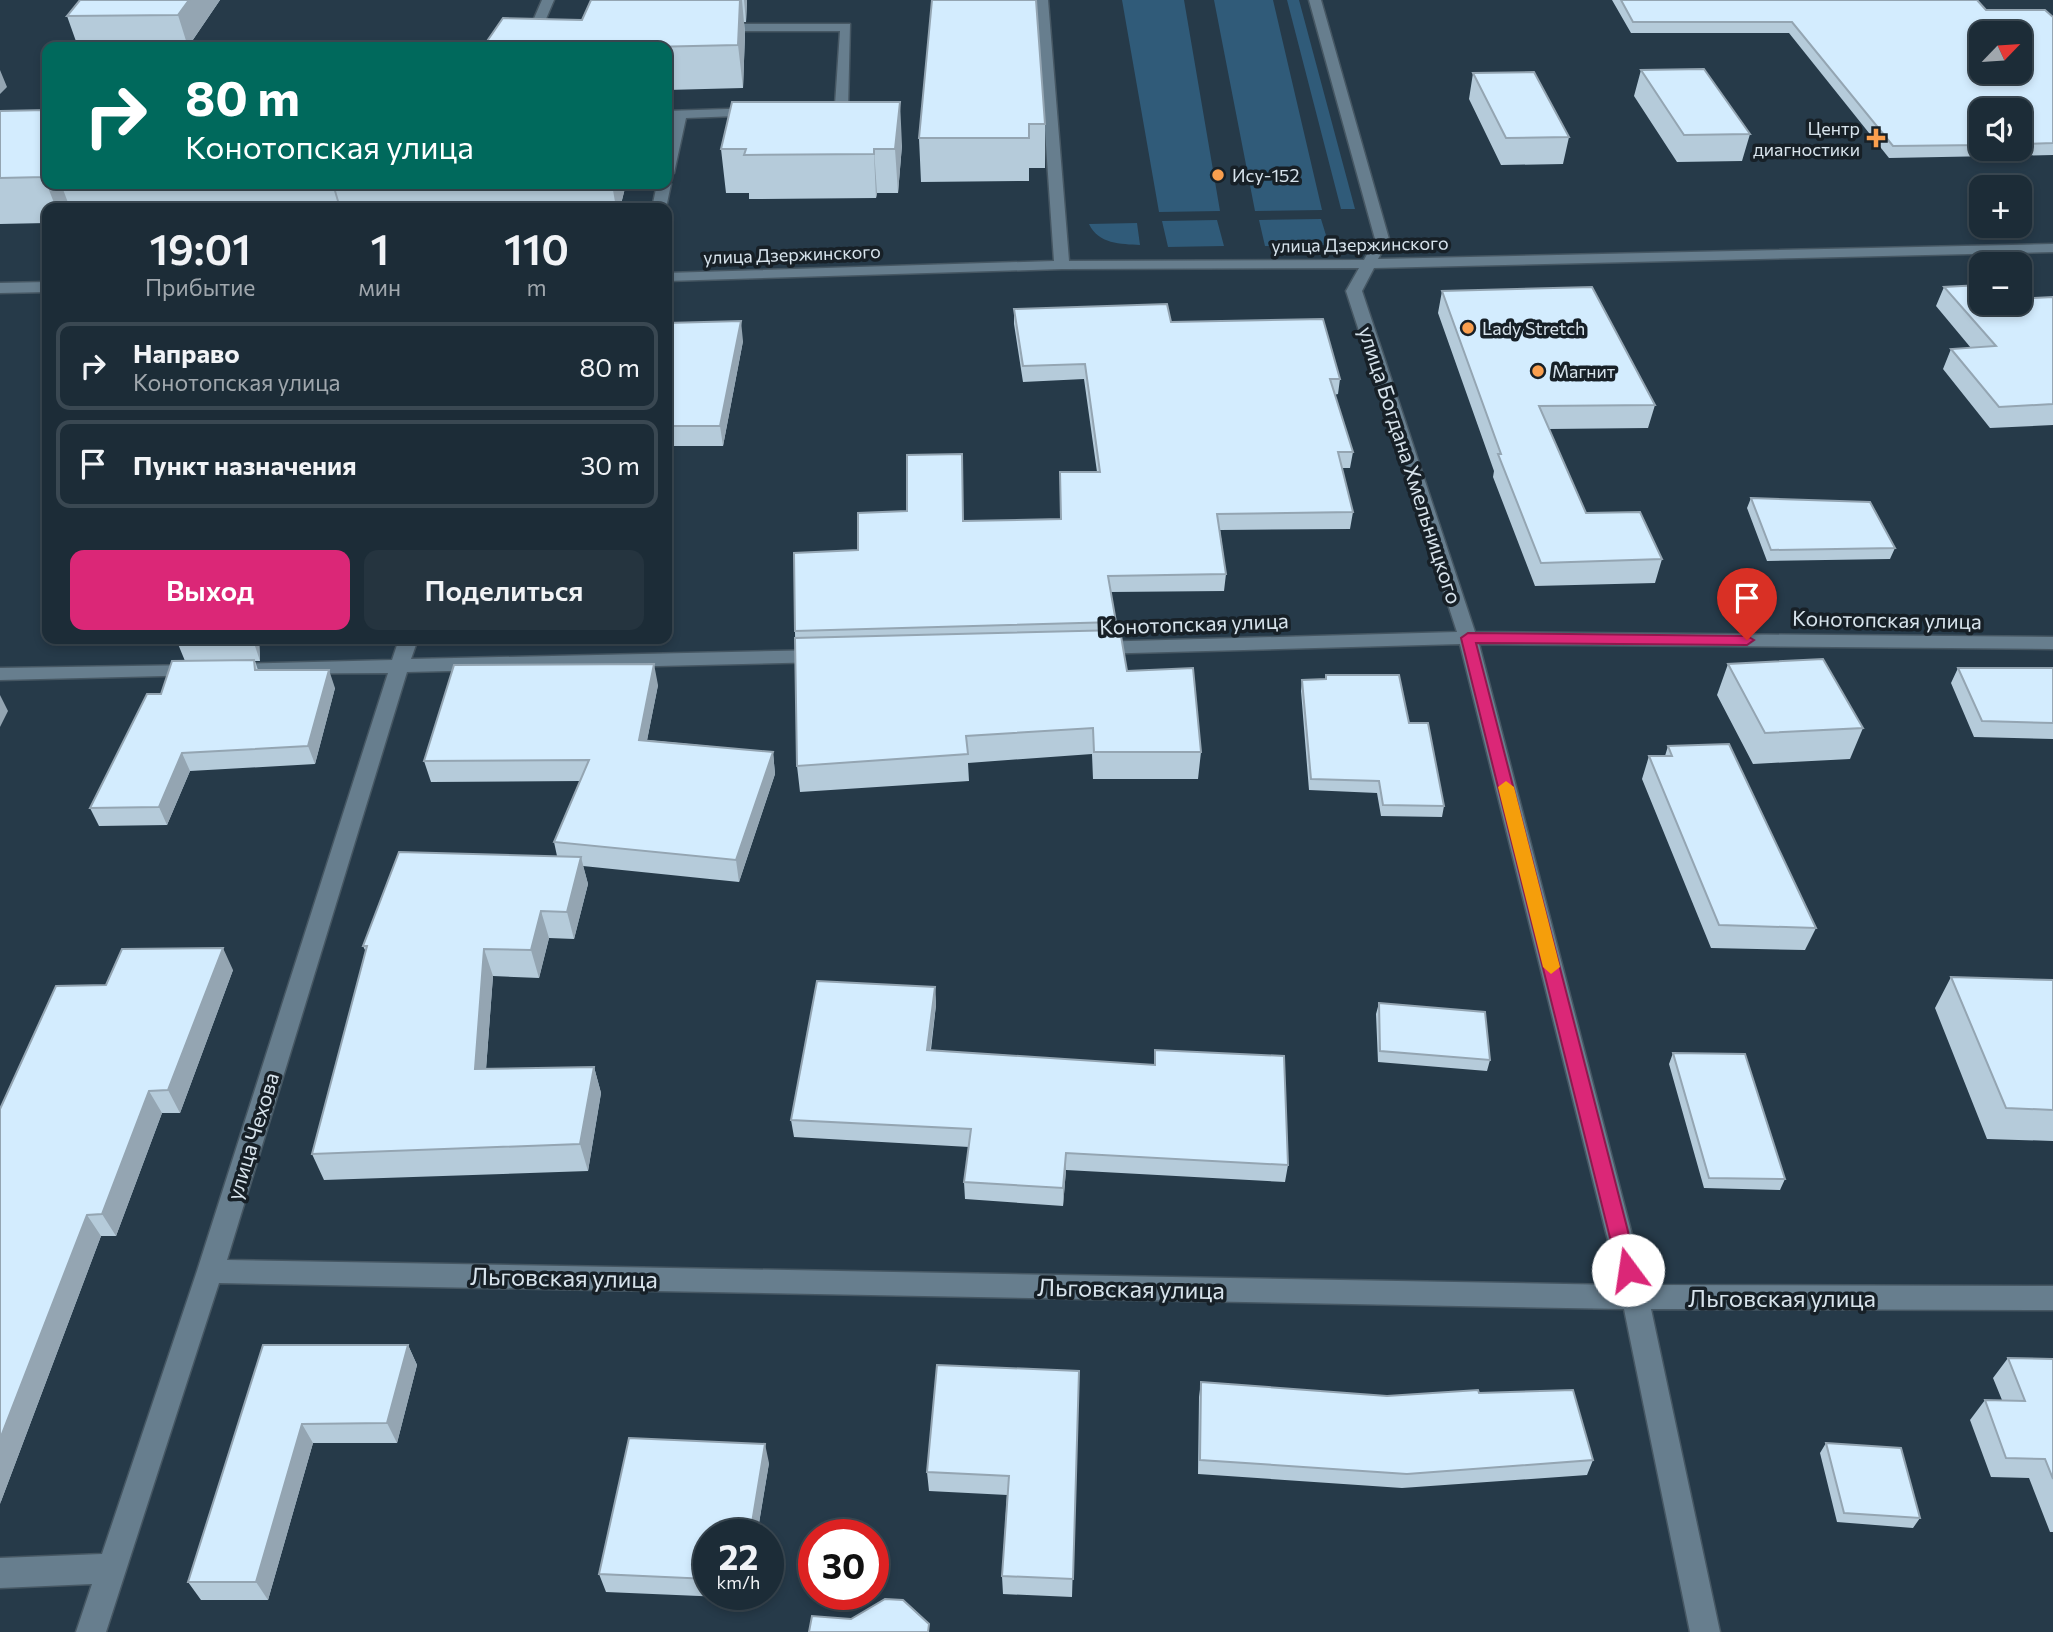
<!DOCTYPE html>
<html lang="ru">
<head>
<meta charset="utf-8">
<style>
  :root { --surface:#1c2c37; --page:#25343f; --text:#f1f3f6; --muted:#a0a7ad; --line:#3a4852; --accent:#db2777 }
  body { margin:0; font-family:Commissioner,sans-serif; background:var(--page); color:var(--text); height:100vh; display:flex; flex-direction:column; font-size:26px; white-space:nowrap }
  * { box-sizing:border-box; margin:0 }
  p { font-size:23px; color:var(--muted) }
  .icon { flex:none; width:38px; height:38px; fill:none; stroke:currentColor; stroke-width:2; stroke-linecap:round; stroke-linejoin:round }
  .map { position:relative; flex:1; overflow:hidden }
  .panel { position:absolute; left:42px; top:203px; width:630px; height:441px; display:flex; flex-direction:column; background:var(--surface); border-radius:14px; box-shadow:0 4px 10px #0003,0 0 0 2px var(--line) }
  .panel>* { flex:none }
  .banner { position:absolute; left:42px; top:42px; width:630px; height:147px; border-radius:14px; box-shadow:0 4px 10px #0003,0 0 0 2px var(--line); background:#00695c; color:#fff; overflow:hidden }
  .needle { width:46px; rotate:65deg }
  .tools { position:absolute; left:1969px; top:21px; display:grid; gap:14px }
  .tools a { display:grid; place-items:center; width:63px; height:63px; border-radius:14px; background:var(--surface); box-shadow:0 4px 10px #0003,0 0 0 2px var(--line); font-size:35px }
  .speed { position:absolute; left:693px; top:1519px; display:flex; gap:14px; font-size:35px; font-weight:700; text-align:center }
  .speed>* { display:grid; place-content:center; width:91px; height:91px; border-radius:50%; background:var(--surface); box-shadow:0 4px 10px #0003,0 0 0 2px var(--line); line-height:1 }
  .speed small { font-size:18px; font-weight:400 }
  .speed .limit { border:10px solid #d22; background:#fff; color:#111 }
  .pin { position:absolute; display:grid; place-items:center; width:60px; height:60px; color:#fff; margin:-72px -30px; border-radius:50% 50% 50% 0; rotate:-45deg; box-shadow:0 0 7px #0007 }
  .pin .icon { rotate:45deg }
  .me { position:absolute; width:77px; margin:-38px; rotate:346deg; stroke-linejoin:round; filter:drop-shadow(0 0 5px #0008) }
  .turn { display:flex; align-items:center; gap:24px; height:147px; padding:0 28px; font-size:32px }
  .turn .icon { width:91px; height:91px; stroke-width:2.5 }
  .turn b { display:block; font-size:49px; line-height:60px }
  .eta { display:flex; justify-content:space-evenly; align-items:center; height:119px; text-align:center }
  .eta b { font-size:42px; font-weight:600; line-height:49px }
  .primary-button { display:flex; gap:14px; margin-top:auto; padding:14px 28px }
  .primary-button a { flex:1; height:80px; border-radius:14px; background:var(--accent); color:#fff; font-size:28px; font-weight:600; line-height:80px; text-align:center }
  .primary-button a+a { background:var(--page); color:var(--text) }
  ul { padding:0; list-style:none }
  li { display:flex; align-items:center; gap:21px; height:88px; margin:0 14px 10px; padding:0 14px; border:4px solid var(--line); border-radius:14px }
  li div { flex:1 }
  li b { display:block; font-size:26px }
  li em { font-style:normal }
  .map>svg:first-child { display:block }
  .green { fill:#305b79 }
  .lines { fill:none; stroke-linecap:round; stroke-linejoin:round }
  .minor-casing { stroke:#465763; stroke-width:3 }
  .minor { fill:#677e8e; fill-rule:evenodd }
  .wall { fill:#b5cbda; fill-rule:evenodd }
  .shaded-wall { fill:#94a5b2 }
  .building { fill:#d3ecfe; stroke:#94a5b2; stroke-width:2; fill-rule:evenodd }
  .route { fill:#db2777; stroke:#8e194d; stroke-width:2 }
  .slow { fill:#f59e0b }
  .poi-dot { fill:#fa9f4e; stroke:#172027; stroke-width:2.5 }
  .labels { text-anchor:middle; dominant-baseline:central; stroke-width:7; stroke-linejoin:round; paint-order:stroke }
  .far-poi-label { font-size:18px; fill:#d7e3ec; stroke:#172027; text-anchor:start }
  .far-street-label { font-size:18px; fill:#d7e3ec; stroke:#172027 }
  .street-label { font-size:21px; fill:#d7e3ec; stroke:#172027 }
  .near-street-label { font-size:24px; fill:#d7e3ec; stroke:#172027 }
</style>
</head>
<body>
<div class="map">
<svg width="2053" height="1632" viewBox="0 0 2053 1632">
  <rect width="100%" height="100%" fill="#263a49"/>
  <path class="green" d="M 1122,0 L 1184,0 L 1220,211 L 1159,212 Z
    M 1214,0 L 1273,0 L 1322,210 L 1255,211 Z
    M 1287,0 L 1299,0 L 1355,209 L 1341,209 Z
    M 1321,219 L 1329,245 L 1265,246 L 1259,220 Z
    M 1217,220 L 1224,246 L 1168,247 L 1162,221 Z
    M 1137,223 L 1140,245 C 1121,244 1098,244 1089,224 Z"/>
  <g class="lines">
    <defs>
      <path id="minor" d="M 542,0 L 554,0 L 543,26 L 555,29 L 549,33 L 531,33 L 529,30 Z
        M 1036,0 L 1048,0 L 1069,261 L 1364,260 L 1375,239 L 1309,0 L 1321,0 L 1389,239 L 1378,259 L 2053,244 L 2053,252 L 1374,268 L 1362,291 L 1475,632 L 2053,637 L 2053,649 L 1479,644 L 1645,1285 L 2053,1286 L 2053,1310 L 1651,1309 L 1720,1632 L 1690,1632 L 1624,1309 L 219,1283 L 106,1632 L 76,1632 L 92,1584 L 0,1588 L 0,1558 L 102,1554 L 197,1271 L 388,673 L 223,674 L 220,670 L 230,664 L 392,660 L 399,639 L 418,639 L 411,659 L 824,650 L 834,656 L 824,662 L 407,672 L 227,1260 L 1619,1285 L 1460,644 L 1094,654 L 1084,648 L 1094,642 L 1457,632 L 1346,291 L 1359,268 L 1062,269 L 667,281 L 667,273 L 1054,261 Z
        M 718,24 L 850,24 L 848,109 C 840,115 822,116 814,110 L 835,105 L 840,31 L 714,31 L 714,25 Z
        M 757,108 L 764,112 L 762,115 L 686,118 L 674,173 L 667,177 L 667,144 L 673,119 L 667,119 L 667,111 Z
        M 667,181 L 671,184 L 666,208 L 652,208 L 657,184 L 667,184 Z
        M 47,282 L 47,292 L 0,293 L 0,283 Z
        M 197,665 L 204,667 L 207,671 L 204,675 L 0,680 L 0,668 Z"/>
    </defs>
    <use href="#minor" class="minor-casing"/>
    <use href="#minor" class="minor"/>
  </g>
  <path class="wall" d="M 80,0 L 220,0 L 188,47 L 78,47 L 67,16 Z
    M 591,0 L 747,0 L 746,22 L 744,22 L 745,34 L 743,88 L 667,90 L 667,47 L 483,47 L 582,20 Z
    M 932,0 L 1045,124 L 1045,168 L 1029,168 L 1029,181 L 921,182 L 919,138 Z
    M 1612,0 L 1977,0 L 1986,10 L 2053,17 L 2053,155 L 1889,158 L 1789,33 L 1631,33 ZM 1981,110 L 2020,110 L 2020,149 L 1981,149 Z
    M 1641,70 L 1750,134 L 1742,161 L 1677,162 L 1634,96 Z
    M 1473,73 L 1569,137 L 1563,164 L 1501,165 L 1469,99 Z
    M 47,110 L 47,184 L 626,184 L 620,208 L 47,208 L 47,223 L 0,224 L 0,111 Z
    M 902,145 L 898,193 L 877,193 L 876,198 L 749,199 L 749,193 L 726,193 L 721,149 Z
    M 1944,287 L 2034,298 L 2053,297 L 2053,425 L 1990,428 L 1943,369 L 1951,349 L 1971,348 L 1936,306 Z
    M 1442,291 L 1655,405 L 1648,428 L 1549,429 L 1586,513 L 1662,559 L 1655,583 L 1535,586 L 1493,477 L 1494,471 L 1438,313 Z
    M 1014,309 L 1171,322 L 1340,379 L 1338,394 L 1334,395 L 1353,452 L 1350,468 L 1342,468 L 1353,512 L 1350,529 L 1220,530 L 1226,574 L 1224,591 L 1111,592 L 1116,622 L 1116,630 L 1127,671 L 1201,752 L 1198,779 L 1093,779 L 1092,754 L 968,763 L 969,781 L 800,792 L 797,766 L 795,631 L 858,550 L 963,521 L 1061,519 L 1060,472 L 1097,472 L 1084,379 L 1023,382 L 1014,324 Z
    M 667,323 L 743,341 L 723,446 L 667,446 Z
    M 1751,498 L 1895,548 L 1890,559 L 1767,561 L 1747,508 Z
    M 180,639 L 259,639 L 260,661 L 255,661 L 258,670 L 335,688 L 315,764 L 190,771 L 167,825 L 99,826 L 90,808 L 161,694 L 185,661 L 178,644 Z
    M 1728,664 L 1863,728 L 1850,759 L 1753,764 L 1717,695 Z
    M 1958,668 L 2053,668 L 2053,739 L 1974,737 L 1951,683 Z
    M 1326,675 L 1409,723 L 1444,806 L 1442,817 L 1381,816 L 1377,793 L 1309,790 L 1301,691 L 1302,680 L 1325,679 Z
    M 658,685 L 647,740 L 773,752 L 775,774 L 739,882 L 583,866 L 588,884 L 574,939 L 549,938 L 539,978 L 493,976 L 486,1069 L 594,1067 L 601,1093 L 588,1171 L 324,1180 L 312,1154 L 366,952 L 363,946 L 557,856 L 554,842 L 580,781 L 431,782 L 424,761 Z
    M 1668,746 L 1816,928 L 1805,950 L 1711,948 L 1642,779 L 1649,756 L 1665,756 Z
    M 233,970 L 180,1113 L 162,1113 L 116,1236 L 101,1236 L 0,1504 L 106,985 Z
    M 1951,977 L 2053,980 L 2053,1141 L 1987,1139 L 1935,1008 Z
    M 935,987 L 936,1005 L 931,1050 L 1154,1065 L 1155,1050 L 1288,1165 L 1285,1182 L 1066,1170 L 1063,1206 L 965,1199 L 964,1182 L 969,1147 L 794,1137 L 791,1120 Z
    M 1379,1003 L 1490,1060 L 1487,1071 L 1378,1062 L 1376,1014 Z
    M 1673,1053 L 1785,1179 L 1780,1190 L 1704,1188 L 1669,1064 Z
    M 263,1345 L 408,1345 L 417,1365 L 397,1443 L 313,1443 L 268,1600 L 201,1600 L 188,1582 Z
    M 2008,1358 L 2053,1359 L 2053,1532 L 2050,1532 L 2029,1478 L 1991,1477 L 1970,1420 L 1985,1400 L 2002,1400 L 1993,1378 Z
    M 1079,1371 L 1072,1597 L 1003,1594 L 1002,1576 L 1007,1495 L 929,1491 L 927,1472 Z
    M 1201,1382 L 1387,1396 L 1479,1393 L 1593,1460 L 1587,1475 L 1402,1488 L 1198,1474 L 1199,1397 Z
    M 1826,1443 L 1920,1518 L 1913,1528 L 1837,1522 L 1820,1453 Z
    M 769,1463 L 757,1535 L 709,1535 L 709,1594 L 747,1594 L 746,1598 L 606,1592 L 599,1574 Z"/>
  <path class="shaded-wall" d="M 189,0 L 220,0 L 188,47 L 178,15 Z
    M 740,0 L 742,0 L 745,34 L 743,88 L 738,45 Z
    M 744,0 L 747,0 L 746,22 Z
    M 0,70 L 7,87 L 0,94 Z
    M 900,102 L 902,145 L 898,193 L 895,149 Z
    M 874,149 L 877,193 L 876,198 L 874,154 Z
    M 47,173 L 47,184 L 61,184 L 70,208 L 56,208 L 44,177 Z
    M 332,184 L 334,184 L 341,208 L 339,208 Z
    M 612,184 L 626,184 L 620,208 L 616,208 Z
    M 741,321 L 743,341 L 723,446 L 720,426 Z
    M 253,639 L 259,639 L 260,661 L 254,643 Z
    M 654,664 L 658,685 L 643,761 L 639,740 Z
    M 329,670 L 335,688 L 315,764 L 308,746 Z
    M 0,695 L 8,711 L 0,727 Z
    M 773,752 L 775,774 L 739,882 L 736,860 Z
    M 182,753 L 190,771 L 167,825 L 159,807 Z
    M 581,857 L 588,884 L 574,939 L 567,912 Z
    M 541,911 L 549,938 L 539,978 L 531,950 Z
    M 223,948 L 233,970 L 180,1113 L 168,1090 Z
    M 484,949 L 493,976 L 484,1096 L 475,1069 Z
    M 935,987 L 936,1005 L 928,1068 L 927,1050 Z
    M 594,1067 L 601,1093 L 588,1171 L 580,1144 Z
    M 149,1091 L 162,1113 L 116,1236 L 102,1214 Z
    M 1066,1153 L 1066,1170 L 1063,1206 L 1063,1188 Z
    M 87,1215 L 101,1236 L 0,1504 L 0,1439 Z
    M 408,1345 L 417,1365 L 397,1443 L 387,1423 Z
    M 302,1424 L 313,1443 L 268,1600 L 256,1582 Z
    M 765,1444 L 769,1463 L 757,1535 L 750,1535 Z"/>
  <path class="building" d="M 80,0 L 189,0 L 178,15 L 67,16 Z
    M 591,0 L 740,0 L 738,45 L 648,47 L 483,47 L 503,18 L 582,20 Z
    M 932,0 L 1036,0 L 1045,124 L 1029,124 L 1029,138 L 919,138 Z
    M 1621,0 L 1977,0 L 1986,10 L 2045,10 L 2053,17 L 2053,143 L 2020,144 L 2020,110 L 1981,110 L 1981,145 L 1893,146 L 1792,22 L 1633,22 ZM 1981,33 L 2020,33 L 2020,72 L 1981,72 Z
    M 1704,69 L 1750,134 L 1684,135 L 1641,70 Z
    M 1534,72 L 1569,137 L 1506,138 L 1473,73 Z
    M 732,102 L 900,102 L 895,149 L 874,149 L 874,154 L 744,155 L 746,149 L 721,149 Z
    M 47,110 L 47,173 L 44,177 L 0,178 L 0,111 Z
    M 1981,285 L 1981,303 L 2020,303 L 2020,292 L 2023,296 L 2034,298 L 2053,297 L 2053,404 L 1999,407 L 1951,349 L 1996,346 L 1944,287 Z
    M 1592,287 L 1655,405 L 1539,406 L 1586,513 L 1640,512 L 1662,559 L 1541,563 L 1498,454 L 1501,454 L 1442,291 Z
    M 1167,304 L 1171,322 L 1323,319 L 1340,379 L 1330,379 L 1353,452 L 1338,452 L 1353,512 L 1217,514 L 1226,574 L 1108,576 L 1116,622 L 795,631 L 794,553 L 858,550 L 858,513 L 907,511 L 907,455 L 962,454 L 963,521 L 1061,519 L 1060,472 L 1100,472 L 1085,364 L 1023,366 L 1014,309 Z
    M 741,321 L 720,426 L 667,426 L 667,323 Z
    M 1751,498 L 1870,502 L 1895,548 L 1771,550 Z
    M 1120,630 L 1127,671 L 1193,668 L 1201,752 L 1094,752 L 1093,728 L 966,736 L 968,754 L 797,766 L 795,638 Z
    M 180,639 L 253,639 L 254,643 L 178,644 Z
    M 1823,659 L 1863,728 L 1765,733 L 1728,664 Z
    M 254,660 L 255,670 L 329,670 L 308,746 L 182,753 L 159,807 L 90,808 L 147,694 L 161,694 L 172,661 Z
    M 654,664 L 639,740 L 773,752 L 736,860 L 554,842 L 589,760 L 424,761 L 454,665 Z
    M 1958,668 L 2053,668 L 2053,723 L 1982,721 Z
    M 1326,675 L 1399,675 L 1409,723 L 1428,723 L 1444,806 L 1383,805 L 1379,781 L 1311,779 L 1302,680 L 1326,679 Z
    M 1729,744 L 1816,928 L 1719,925 L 1649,756 L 1672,756 L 1668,746 Z
    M 399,852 L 581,857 L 567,912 L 541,911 L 531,950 L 484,949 L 475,1069 L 594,1067 L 580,1144 L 312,1154 L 367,946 L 363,946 Z
    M 223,948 L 168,1090 L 149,1091 L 102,1214 L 87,1215 L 0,1439 L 0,1109 L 56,986 L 106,985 L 122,949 Z
    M 1951,977 L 2053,980 L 2053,1110 L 2006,1108 Z
    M 817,981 L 935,987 L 927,1050 L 1155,1065 L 1155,1050 L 1284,1056 L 1288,1165 L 1066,1153 L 1063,1188 L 964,1182 L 971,1129 L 791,1120 Z
    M 1379,1003 L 1485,1012 L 1490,1060 L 1380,1051 Z
    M 1673,1053 L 1745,1054 L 1785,1179 L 1709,1178 Z
    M 263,1345 L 408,1345 L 387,1423 L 302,1424 L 256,1582 L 188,1582 Z
    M 2008,1358 L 2053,1359 L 2053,1479 L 2045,1459 L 2006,1458 L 1985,1400 L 2025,1401 Z
    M 937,1365 L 1079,1371 L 1073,1579 L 1002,1576 L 1009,1476 L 927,1472 Z
    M 1201,1382 L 1387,1396 L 1478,1390 L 1479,1393 L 1573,1390 L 1593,1460 L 1407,1474 L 1200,1460 Z
    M 629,1438 L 765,1444 L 750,1535 L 709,1535 L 709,1579 L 599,1574 Z
    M 1826,1443 L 1901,1448 L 1920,1518 L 1844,1513 Z
    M 885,1599 L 903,1600 L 929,1624 L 928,1632 L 809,1632 L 812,1616 L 851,1619 Z"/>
  <path class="route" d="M 1468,633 L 1747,636 L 1754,640 L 1747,645 L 1476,643 L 1638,1270 L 1635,1276 L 1628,1279 L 1621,1276 L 1618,1270 L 1461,638 Z"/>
  <path class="slow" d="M 1506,781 L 1514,787 L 1560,967 L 1551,974 L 1543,967 L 1498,787 Z"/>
  <g class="poi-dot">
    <path d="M1872.5 127.5h7v7h7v7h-7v7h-7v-7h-7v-7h7z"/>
    <circle cx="1218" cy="175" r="7"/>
    <circle cx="1468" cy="328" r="7"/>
    <circle cx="1538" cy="371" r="7"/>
  </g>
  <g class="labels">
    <g class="far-poi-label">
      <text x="1860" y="128" text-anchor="end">Центр<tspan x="1860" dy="21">диагностики</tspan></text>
      <text x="1232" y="175">Ису-152</text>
      <text x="1482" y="328">Lady Stretch</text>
      <text x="1552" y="371">Магнит</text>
    </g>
    <g class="far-street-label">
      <text transform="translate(1360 244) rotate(-1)">улица Дзержинского</text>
      <text transform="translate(792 254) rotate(-2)">улица Дзержинского</text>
    </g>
    <g class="street-label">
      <text transform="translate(1411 465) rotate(72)">улица Богдана Хмельницкого</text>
      <text transform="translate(1887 619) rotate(1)">Конотопская улица</text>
      <text transform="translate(1194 623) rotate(-2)">Конотопская улица</text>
      <text transform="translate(252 1136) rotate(-73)">улица Чехова</text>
    </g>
    <g class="near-street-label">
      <text transform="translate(564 1277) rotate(1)">Льговская улица</text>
      <text transform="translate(1131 1288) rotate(1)">Льговская улица</text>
      <text x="1782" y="1297">Льговская улица</text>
    </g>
  </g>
</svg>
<div class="tools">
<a><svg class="needle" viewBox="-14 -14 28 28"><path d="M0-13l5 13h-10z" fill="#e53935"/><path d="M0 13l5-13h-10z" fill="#a0a7ad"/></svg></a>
<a><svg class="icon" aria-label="sound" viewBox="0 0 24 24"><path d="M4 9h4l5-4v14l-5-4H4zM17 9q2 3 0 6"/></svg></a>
<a>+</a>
<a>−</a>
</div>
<div class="speed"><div>22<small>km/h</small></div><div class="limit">30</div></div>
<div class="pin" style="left:1747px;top:640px;background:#d93025"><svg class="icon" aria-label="arrive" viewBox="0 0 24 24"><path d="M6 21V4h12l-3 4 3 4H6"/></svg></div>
<svg class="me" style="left:1628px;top:1270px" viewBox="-20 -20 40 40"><circle r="19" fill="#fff"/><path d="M0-13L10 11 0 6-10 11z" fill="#db2777"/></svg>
<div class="banner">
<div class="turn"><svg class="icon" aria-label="right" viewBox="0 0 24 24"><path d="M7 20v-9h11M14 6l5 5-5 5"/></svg><div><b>80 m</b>Конотопская улица</div></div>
</div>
<section class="panel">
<div class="eta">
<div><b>19:01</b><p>Прибытие</p></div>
<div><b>1</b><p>мин</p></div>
<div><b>110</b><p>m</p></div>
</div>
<ul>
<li><svg class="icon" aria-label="right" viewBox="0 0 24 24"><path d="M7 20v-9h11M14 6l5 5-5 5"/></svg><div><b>Направо</b><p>Конотопская улица</p></div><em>80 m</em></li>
<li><svg class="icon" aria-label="arrive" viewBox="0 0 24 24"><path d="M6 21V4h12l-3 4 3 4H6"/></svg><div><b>Пункт назначения</b></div><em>30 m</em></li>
</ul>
<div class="primary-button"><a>Выход</a><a>Поделиться</a></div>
</section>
</div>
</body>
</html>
